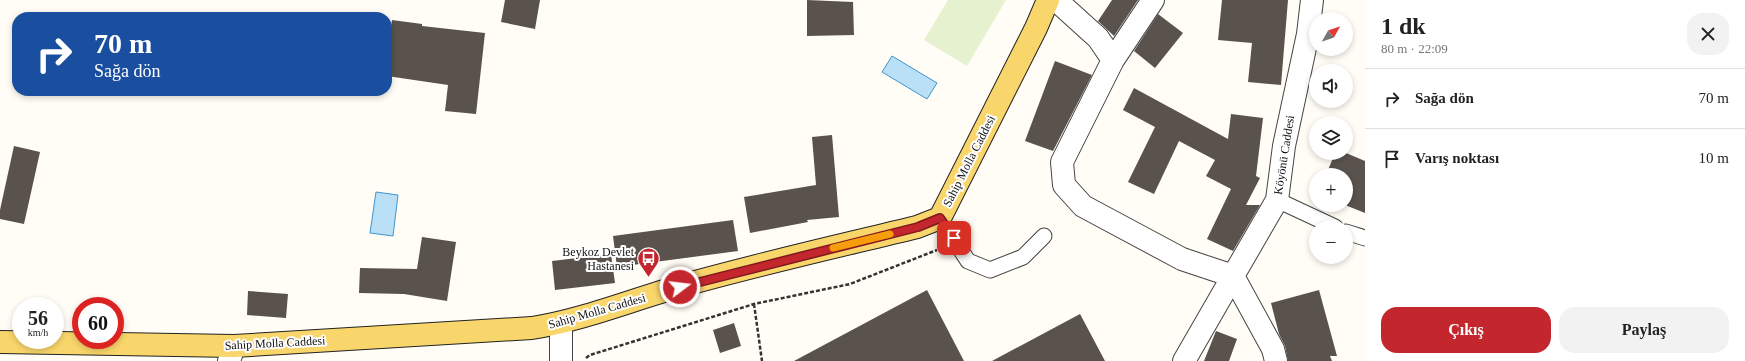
<!DOCTYPE html>
<html lang="tr">
<head>
<meta charset="utf-8">
<style>
  :root { --surface:#fff; --page:#f2f2f2; --text:#222; --muted:#767676; --line:#e0e0e0; --accent:#c4262e }
  body { margin:0; font-family:Georgia,serif; background:var(--page); color:var(--text); height:100vh; display:flex; flex-direction:column; font-size:15px; white-space:nowrap }
  * { box-sizing:border-box; margin:0 }
  p { font-size:13px; color:var(--muted) }
  .icon { flex:none; width:22px; height:22px; fill:none; stroke:currentColor; stroke-width:2; stroke-linecap:round; stroke-linejoin:round }
  .map { position:relative; flex:1; overflow:hidden }
  .details { display:flex; flex-direction:column; background:var(--surface); width:380px }
  .details>* { flex:none }
  .top-card { position:absolute; left:12px; top:12px; width:380px; height:84px; border-radius:16px; box-shadow:0 2px 6px #0003; background:#1a4fa0; color:#fff; overflow:hidden }
  .needle { width:26px; rotate:50deg }
  .controls { position:absolute; left:1309px; top:12px; display:grid; gap:8px }
  .controls a { display:grid; place-items:center; width:44px; height:44px; border-radius:50%; background:var(--surface); box-shadow:0 2px 6px #0003; font-size:20px }
  .speed { position:absolute; left:12px; top:297px; display:flex; gap:8px; font-size:20px; font-weight:700; text-align:center }
  .speed>* { display:grid; place-content:center; width:52px; height:52px; border-radius:50%; background:var(--surface); box-shadow:0 2px 6px #0003; line-height:1 }
  .speed small { font-size:10px; font-weight:400 }
  .speed .limit { border:6px solid #d22; background:#fff; color:#111 }
  .pin { position:absolute; display:grid; place-items:center; width:34px; height:34px; color:#fff; margin:-17px; border-radius:8px; box-shadow:0 2px 6px #0006 }
  .me { position:absolute; width:44px; margin:-22px; rotate:75deg; stroke-linejoin:round; filter:drop-shadow(0 0 3px #0008) }
  .turn { display:flex; align-items:center; gap:14px; height:84px; padding:0 16px; font-size:18px }
  .turn .icon { width:52px; height:52px; stroke-width:2.5 }
  .turn b { display:block; font-size:28px; line-height:34px }
  .round { display:grid; place-items:center; flex:none; width:42px; height:42px; border-radius:16px; background:var(--page) }
  .summary { display:flex; align-items:center; justify-content:space-between; height:68px; padding:0 16px }
  h1 { font-size:24px; font-weight:600; line-height:30px }
  .primary-button { display:flex; gap:8px; margin-top:auto; padding:8px 16px }
  .primary-button a { flex:1; height:46px; border-radius:16px; background:var(--accent); color:#fff; font-size:16px; font-weight:600; line-height:46px; text-align:center }
  .primary-button a+a { background:var(--page); color:var(--text) }
  ul { padding:0; list-style:none }
  li { display:flex; align-items:center; gap:12px; height:60px; padding:0 16px; border-top:1px solid var(--line) }
  li div { flex:1 }
  li b { display:block; font-size:15px }
  li em { font-style:normal }
  main { display:flex; flex:1; min-height:0 }
  .map>svg:first-child { display:block }
  .pitch { fill:#e6f2cf }
  .water { fill:#b9e0f7; stroke:#3f96cf }
  .building { fill:#5a524d }
  .lines { fill:none; stroke-linecap:round; stroke-linejoin:round }
  .lane-casing { stroke:#444; stroke-width:17 }
  .street-casing { stroke:#444; stroke-width:24 }
  .primary-casing { stroke:#222; stroke-width:24 }
  .path { stroke:#333; stroke-width:2.5; stroke-dasharray:4 2; stroke-linecap:butt }
  .lane { stroke:#fff; stroke-width:15 }
  .street { stroke:#fff; stroke-width:22 }
  .primary { stroke:#f9d66b; stroke-width:22 }
  .route-casing { stroke:#7f191e; stroke-width:10 }
  .route { stroke:#c4262e; stroke-width:7 }
  .slow { stroke:#f59e0b; stroke-width:7 }
  .labels { text-anchor:middle; dominant-baseline:central; stroke-width:4; stroke-linejoin:round; paint-order:stroke }
  .street-label { font-size:12px; fill:#111; stroke:#fff }
  .poi-label { font-size:12px; fill:#111; stroke:#fff; text-anchor:end }
</style>
</head>
<body>
<main>
<div class="map">
<svg width="1365" height="361" viewBox="0 0 1365 361">
  <rect width="100%" height="100%" fill="#fffdf5"/>
  <path class="pitch" d="M 948,0 L 1006,0 L 967,66 L 924,40 Z"/>
  <path class="water" d="M 892,56 L 937,83 L 927,99 L 882,72 Z
    M 376,192 L 398,195 L 393,236 L 370,233 Z"/>
  <path class="building" d="M 505,0 L 540,0 L 535,29 L 501,22 Z
    M 807,0 L 853,2 L 854,35 L 807,36 Z
    M 1112,0 L 1138,0 L 1114,36 L 1098,21 Z
    M 1222,0 L 1288,0 L 1281,85 L 1248,82 L 1252,43 L 1218,40 Z
    M 1158,14 L 1183,33 L 1155,68 L 1134,51 Z
    M 392,20 L 422,24 L 422,26 L 485,33 L 476,114 L 445,111 L 448,85 L 387,76 L 387,53 Z
    M 1055,61 L 1092,75 L 1053,151 L 1025,141 Z
    M 1134,88 L 1228,139 L 1231,114 L 1263,118 L 1256,176 L 1260,178 L 1246,205 L 1260,205 L 1233,251 L 1207,239 L 1231,189 L 1206,176 L 1215,160 L 1179,141 L 1154,194 L 1128,182 L 1155,127 L 1123,110 Z
    M 832,135 L 839,217 L 807,220 L 808,222 L 750,233 L 744,197 L 816,185 L 812,137 Z
    M 14,146 L 40,152 L 24,224 L 0,219 L 0,210 Z
    M 1335,153 L 1346,153 L 1365,161 L 1365,213 L 1345,205 L 1346,175 L 1326,175 Z
    M 733,220 L 738,251 L 617,267 L 613,236 Z
    M 422,237 L 456,242 L 447,301 L 404,294 L 359,293 L 360,268 L 417,269 Z
    M 611,254 L 615,283 L 555,290 L 552,261 Z
    M 927,290 L 964,361 L 794,361 Z
    M 1319,290 L 1337,356 L 1330,356 L 1332,361 L 1288,361 L 1285,346 L 1279,334 L 1271,303 Z
    M 248,291 L 288,294 L 286,318 L 247,315 Z
    M 1080,314 L 1105,361 L 992,361 Z
    M 734,323 L 741,346 L 720,353 L 713,330 Z
    M 1216,331 L 1237,339 L 1229,361 L 1204,361 Z"/>
  <g class="lines">
    <defs>
      <path id="lane" d="M 1277,200 L 1335,227
        M 940,218 L 968,261 L 990,270 L 1023,257 L 1044,236
        M 1346,232 L 1365,238"/>
      <path id="street" d="M 1056,0 L 1098,38 L 1113,60 L 1062,162 L 1064,185 L 1083,206 L 1182,259 L 1233,276 L 1184,361
        M 1113,60 L 1153,0
        M 229,361 L 234,346
        M 561,361 L 561,323
        M 1276,361 L 1273,349 L 1233,276 L 1277,200 L 1284,146 L 1308,34 L 1312,0"/>
      <path id="primary" d="M 0,342 L 234,346 L 532,328 C 583,320 631,300 681,286 C 759,264 839,246 917,227 L 940,218 L 1036,28 L 1048,0"/>
    </defs>
    <use href="#lane" class="lane-casing"/>
    <use href="#street" class="street-casing"/>
    <use href="#primary" class="primary-casing"/>
    <path class="path" d="M 754,304 L 762,361
      M 586,358 L 590,355 L 754,304 L 850,284 L 937,250"/>
    <use href="#lane" class="lane"/>
    <use href="#street" class="street"/>
    <use href="#primary" class="primary"/>
  </g>
  <g class="lines">
    <defs>
      <path id="route" d="M 680,287 L 918,227 L 940,218 L 954,238"/>
    </defs>
    <use href="#route" class="route-casing"/>
    <use href="#route" class="route"/>
    <path class="slow" d="M 833,248 L 890,234"/>
  </g>
  <defs>
    <symbol id="bus-pin" viewBox="-11 -11 22 30"><path d="M0 17L-7.5 6A9.5 9.5 0 1 1 7.5 6Z" fill="#c4262e" stroke="#fff"/><path d="M-5-6H5V4H4V6H2V4H-2V6H-4V4H-5ZM-3.5-4V0h7V-4ZM-3.5 1.2v1.5H-2V1.2ZM2 1.2v1.5H3.5V1.2Z" fill="#fff"/></symbol>
  </defs>
  <g fill-rule="evenodd">
    <use href="#bus-pin" x="636" y="246" width="25" height="34"/>
  </g>
  <g class="labels">
    <g class="street-label">
      <text transform="translate(1284 155) rotate(-81)">Köyönü Caddesi</text>
      <text transform="translate(969 161) rotate(-63)">Sahip Molla Caddesi</text>
      <text transform="translate(597 311) rotate(-16)">Sahip Molla Caddesi</text>
      <text transform="translate(275 343) rotate(-3)">Sahip Molla Caddesi</text>
    </g>
    <g class="poi-label">
      <text x="634" y="252">Beykoz Devlet<tspan x="634" dy="14">Hastanesi</tspan></text>
    </g>
  </g>
</svg>
<div class="controls">
<a><svg class="needle" viewBox="-14 -14 28 28"><path d="M0-13l5 13h-10z" fill="#e53935"/><path d="M0 13l5-13h-10z" fill="#767676"/></svg></a>
<a><svg class="icon" aria-label="sound" viewBox="0 0 24 24"><path d="M4 9h4l5-4v14l-5-4H4zM17 9q2 3 0 6"/></svg></a>
<a><svg class="icon" aria-label="layers" viewBox="0 0 24 24"><path d="M12 4l9 5-9 5-9-5zM3 14l9 5 9-5"/></svg></a>
<a>+</a>
<a>−</a>
</div>
<div class="speed"><div>56<small>km/h</small></div><div class="limit">60</div></div>
<div class="pin" style="left:954px;top:238px;background:#d93025"><svg class="icon" aria-label="arrive" viewBox="0 0 24 24"><path d="M6 21V4h12l-3 4 3 4H6"/></svg></div>
<svg class="me" style="left:680px;top:287px" viewBox="-20 -20 40 40"><circle r="17" fill="#c4262e" stroke="#fff" stroke-width="3"/><path d="M0-11L8 9 0 5-8 9z" fill="#fff"/></svg>
<div class="top-card">
<div class="turn"><svg class="icon" aria-label="right" viewBox="0 0 24 24"><path d="M7 20v-9h11M14 6l5 5-5 5"/></svg><div><b>70 m</b>Sağa dön</div></div>
</div>
</div>
<section class="details">
<div class="summary"><div><h1>1 dk</h1><p>80 m · 22:09</p></div><a class="round"><svg class="icon" aria-label="close" viewBox="0 0 24 24"><path d="M6 6l12 12M18 6L6 18"/></svg></a></div>
<ul>
<li><svg class="icon" aria-label="right" viewBox="0 0 24 24"><path d="M7 20v-9h11M14 6l5 5-5 5"/></svg><div><b>Sağa dön</b></div><em>70 m</em></li>
<li><svg class="icon" aria-label="arrive" viewBox="0 0 24 24"><path d="M6 21V4h12l-3 4 3 4H6"/></svg><div><b>Varış noktası</b></div><em>10 m</em></li>
</ul>
<div class="primary-button"><a>Çıkış</a><a>Paylaş</a></div>
</section>
</main>
</body>
</html>
